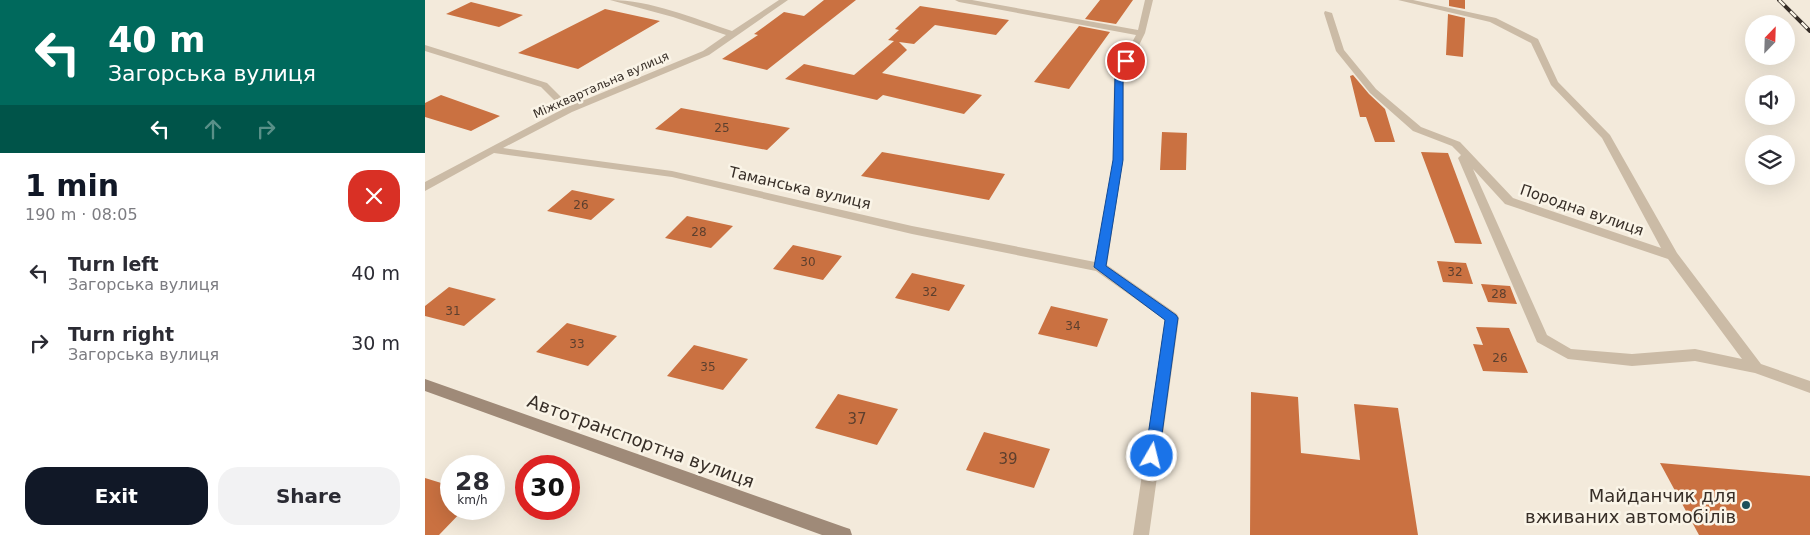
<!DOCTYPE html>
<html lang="en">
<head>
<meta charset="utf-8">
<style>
  :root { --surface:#fff; --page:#f2f2f3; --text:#2b2b33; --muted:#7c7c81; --accent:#111827 }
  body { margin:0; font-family:"DejaVu Sans",sans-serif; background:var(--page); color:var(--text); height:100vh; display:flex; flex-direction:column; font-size:19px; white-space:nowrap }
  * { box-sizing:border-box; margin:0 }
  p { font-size:16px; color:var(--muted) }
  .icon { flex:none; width:28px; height:28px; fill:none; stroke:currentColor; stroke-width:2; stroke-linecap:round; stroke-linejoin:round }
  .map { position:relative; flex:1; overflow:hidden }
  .side { display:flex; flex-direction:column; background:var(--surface); width:425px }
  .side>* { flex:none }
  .hud { background:#00695c; color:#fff; overflow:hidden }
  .needle { width:32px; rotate:23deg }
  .tools { position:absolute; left:1320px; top:15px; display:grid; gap:10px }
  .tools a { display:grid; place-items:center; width:50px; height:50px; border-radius:50%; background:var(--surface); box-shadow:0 5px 20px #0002; font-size:25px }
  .speed { position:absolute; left:15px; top:455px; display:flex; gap:10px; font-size:25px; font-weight:700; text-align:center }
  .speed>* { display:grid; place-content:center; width:65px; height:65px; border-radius:50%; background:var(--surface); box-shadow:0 5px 20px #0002; line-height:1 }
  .speed small { font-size:12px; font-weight:400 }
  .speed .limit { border:8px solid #d22; background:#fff; color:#111 }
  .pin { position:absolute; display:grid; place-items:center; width:42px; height:42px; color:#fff; margin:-21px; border:2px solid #fff; border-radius:50%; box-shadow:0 1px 5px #0007 }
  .me { position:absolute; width:55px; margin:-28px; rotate:8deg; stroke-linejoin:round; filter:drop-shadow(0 0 4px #0008) }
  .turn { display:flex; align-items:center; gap:18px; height:105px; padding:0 25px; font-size:22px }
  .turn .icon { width:65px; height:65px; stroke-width:2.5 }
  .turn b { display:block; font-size:35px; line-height:42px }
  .lanes { display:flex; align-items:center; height:48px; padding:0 25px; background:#0003; justify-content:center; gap:25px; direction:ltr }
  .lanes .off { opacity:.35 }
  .round { display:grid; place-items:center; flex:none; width:52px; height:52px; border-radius:20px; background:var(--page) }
  .head { display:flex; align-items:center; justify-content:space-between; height:85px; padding:0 25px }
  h1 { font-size:30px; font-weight:700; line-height:38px; color:var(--accent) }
  .primary-button { display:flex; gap:10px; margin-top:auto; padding:10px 25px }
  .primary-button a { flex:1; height:58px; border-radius:20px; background:var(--accent); color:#fff; font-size:20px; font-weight:700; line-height:58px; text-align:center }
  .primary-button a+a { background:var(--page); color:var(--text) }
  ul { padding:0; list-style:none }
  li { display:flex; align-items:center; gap:15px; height:70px; padding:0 25px }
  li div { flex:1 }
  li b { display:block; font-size:19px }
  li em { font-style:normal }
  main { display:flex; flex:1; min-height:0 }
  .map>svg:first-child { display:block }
  .building { fill:#ca7141 }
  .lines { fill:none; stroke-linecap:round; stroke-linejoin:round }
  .street { fill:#cbbba6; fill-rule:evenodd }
  .secondary { fill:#9f8a78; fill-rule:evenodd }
  .rail-casing { stroke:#372e27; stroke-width:4 }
  .rail { stroke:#faf4e7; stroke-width:2.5; stroke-dasharray:8; stroke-linecap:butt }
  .route { fill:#1a73e8; stroke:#114b97 }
  .poi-dot { fill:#1b4f5a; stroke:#faf4e7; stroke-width:2 }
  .labels { text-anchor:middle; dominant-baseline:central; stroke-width:5; stroke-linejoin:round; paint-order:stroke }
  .far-street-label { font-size:12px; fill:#372e27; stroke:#faf4e7 }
  .number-label { font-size:12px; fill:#5c3f2e }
  .street-label { font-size:15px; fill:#372e27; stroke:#faf4e7 }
  .near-number-label { font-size:15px; fill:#5c3f2e }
  .near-street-label { font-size:18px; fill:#372e27; stroke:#faf4e7 }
  .near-poi-label { font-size:18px; fill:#372e27; stroke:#faf4e7; text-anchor:end }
</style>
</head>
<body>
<main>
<section class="side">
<div class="hud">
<div class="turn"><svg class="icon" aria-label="left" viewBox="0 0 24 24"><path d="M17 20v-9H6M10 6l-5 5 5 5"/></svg><div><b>40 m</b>Загорська вулиця</div></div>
<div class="lanes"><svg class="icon" aria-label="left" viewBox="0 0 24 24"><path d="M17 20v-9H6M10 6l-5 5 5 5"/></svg><svg class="icon off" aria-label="ahead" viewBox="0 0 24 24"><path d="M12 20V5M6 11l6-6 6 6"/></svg><svg class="icon off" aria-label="right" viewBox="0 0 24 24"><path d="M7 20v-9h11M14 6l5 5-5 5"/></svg></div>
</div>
<div class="head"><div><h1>1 min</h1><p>190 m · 08:05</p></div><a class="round" style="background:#d93025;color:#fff"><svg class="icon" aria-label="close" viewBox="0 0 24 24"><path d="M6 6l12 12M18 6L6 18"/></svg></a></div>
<ul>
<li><svg class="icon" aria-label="left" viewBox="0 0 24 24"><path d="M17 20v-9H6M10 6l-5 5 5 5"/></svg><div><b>Turn left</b><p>Загорська вулиця</p></div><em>40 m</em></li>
<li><svg class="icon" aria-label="right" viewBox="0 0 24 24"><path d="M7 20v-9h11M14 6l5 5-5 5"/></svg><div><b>Turn right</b><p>Загорська вулиця</p></div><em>30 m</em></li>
</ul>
<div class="primary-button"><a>Exit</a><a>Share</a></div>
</section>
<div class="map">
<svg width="1385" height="535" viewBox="0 0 1385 535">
  <rect width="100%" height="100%" fill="#f3eadb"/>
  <path class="building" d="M 399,0 L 431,0 L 342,70 L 297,59 L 333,35 L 329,34 L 359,12 L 379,16 Z
    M 675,0 L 708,0 L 691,24 L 660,19 Z
    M 1024,0 L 1040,0 L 1040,9 L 1024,6 Z
    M 46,2 L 98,15 L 74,27 L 21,14 Z
    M 495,6 L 584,20 L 571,35 L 510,25 L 489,44 L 474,42 L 482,50 L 457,73 L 557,95 L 539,114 L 458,95 L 452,100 L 360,79 L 379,64 L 429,75 L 469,41 L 463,40 L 474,30 L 470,29 Z
    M 180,9 L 235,21 L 153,69 L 93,53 Z
    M 1023,14 L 1040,18 L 1038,57 L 1021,55 Z
    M 654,26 L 685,32 L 644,89 L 609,82 Z
    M 928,75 L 944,94 L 960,109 L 970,142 L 950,142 L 941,117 L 935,117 L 925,76 Z
    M 16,95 L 75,116 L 46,131 L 0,117 L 0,103 Z
    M 256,108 L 365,128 L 342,150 L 230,129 Z
    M 737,132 L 762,133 L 761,170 L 735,170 Z
    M 457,152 L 580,174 L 564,200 L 436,176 Z
    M 996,152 L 1023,153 L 1057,244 L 1030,243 Z
    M 147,190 L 190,199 L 166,220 L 122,211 Z
    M 262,216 L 308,226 L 286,248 L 240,238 Z
    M 368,245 L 417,256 L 398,280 L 348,269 Z
    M 1012,261 L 1041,263 L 1048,284 L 1018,282 Z
    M 487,273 L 540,285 L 524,311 L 470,298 Z
    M 1056,284 L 1085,286 L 1092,304 L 1063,302 Z
    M 24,287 L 71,299 L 39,326 L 0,316 L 0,306 Z
    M 626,306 L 683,319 L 672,347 L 613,334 Z
    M 142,323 L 192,336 L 163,366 L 111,352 Z
    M 1051,327 L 1084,328 L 1103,373 L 1058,371 L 1048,344 L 1058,345 Z
    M 269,345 L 323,359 L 298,390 L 242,376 Z
    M 826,392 L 873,397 L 876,453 L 935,460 L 929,404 L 973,408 L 993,535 L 825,535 Z
    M 413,394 L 473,409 L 452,445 L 390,428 Z
    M 559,432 L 625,449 L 609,488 L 541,470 Z
    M 1235,463 L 1385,476 L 1385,535 L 1274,535 Z
    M 0,478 L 26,486 L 26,509 L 39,509 L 14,535 L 0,535 Z"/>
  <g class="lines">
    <path class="street" d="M 185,0 C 226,0 268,18 307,31 L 354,0 L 363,0 L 284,55 L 147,112 L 78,148 L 247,171 L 487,226 L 670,262 L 688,160 L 689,76 L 711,35 L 534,2 L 530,0 L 547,0 L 713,30 L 720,0 L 728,0 L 720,33 L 699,76 L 698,160 L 682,265 L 752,314 L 754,318 L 724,535 L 708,535 L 740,320 L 671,271 L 487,234 L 247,177 L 69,153 L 0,191 L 0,182 L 138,109 L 116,87 L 0,51 L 0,45 L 122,83 L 145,106 L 278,51 L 301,35 L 248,17 Z
      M 973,0 L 988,0 L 1071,18 L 1113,39 L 1133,82 L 1185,135 L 1252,253 L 1336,364 L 1385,381 L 1385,393 L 1330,373 L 1270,361 L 1207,366 L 1143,359 L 1112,342 L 1033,158 L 1036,155 L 1027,146 L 988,131 L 945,93 L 911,51 L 899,13 L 900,11 L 907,13 L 919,50 L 951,89 L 996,127 L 1035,142 L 1088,198 L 1236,248 L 1177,138 L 1126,85 L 1106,43 L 1065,22 ZM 1048,169 L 1080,204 L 1243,259 L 1317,359 L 1270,349 L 1207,354 L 1146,349 L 1122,335 Z"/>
    <path class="secondary" d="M 0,379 L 419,527 L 425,529 L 427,535 L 397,535 L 0,391 Z"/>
    <defs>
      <path id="rail" d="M 1354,0 L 1385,31"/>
    </defs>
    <use href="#rail" class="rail-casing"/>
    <use href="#rail" class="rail"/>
  </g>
  <path class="route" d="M 701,59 L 705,61 L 698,76 L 698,160 L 681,266 L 751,315 L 753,318 L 734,456 L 732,461 L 727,463 L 722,461 L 720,456 L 740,320 L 669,267 L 688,160 L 690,76 L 698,60 Z"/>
  <circle class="poi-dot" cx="1321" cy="505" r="5"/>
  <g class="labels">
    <g class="far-street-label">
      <text transform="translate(176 85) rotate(-24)">Міжквартальна вулиця</text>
    </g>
    <g class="number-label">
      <text x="297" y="128">25</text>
      <text x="156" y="205">26</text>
      <text x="274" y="232">28</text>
      <text x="383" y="262">30</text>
      <text x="1030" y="272">32</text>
      <text x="505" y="292">32</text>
      <text x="1074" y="294">28</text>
      <text x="28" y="311">31</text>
      <text x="648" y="326">34</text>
      <text x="152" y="344">33</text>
      <text x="1075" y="358">26</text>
      <text x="283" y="367">35</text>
    </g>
    <g class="street-label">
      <text transform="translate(375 188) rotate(13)">Таманська вулиця</text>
      <text transform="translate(1157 210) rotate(19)">Породна вулиця</text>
    </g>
    <g class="near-number-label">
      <text x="432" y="419">37</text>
      <text x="583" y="459">39</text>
    </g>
    <g class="near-street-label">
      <text transform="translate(216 441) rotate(20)">Автотранспортна вулиця</text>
    </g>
    <g class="near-poi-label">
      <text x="1311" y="495">Майданчик для<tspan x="1311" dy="21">вживаних автомобілів</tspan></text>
    </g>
  </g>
</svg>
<div class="tools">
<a><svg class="needle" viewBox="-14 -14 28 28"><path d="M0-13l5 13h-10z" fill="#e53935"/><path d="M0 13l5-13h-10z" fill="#7c7c81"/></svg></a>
<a><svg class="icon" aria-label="sound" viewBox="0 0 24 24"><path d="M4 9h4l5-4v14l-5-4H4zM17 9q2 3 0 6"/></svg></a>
<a><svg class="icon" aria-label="layers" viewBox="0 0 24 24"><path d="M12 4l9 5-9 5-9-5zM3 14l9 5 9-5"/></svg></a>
</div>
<div class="speed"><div>28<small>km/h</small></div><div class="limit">30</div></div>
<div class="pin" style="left:701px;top:61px;background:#d93025"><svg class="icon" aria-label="arrive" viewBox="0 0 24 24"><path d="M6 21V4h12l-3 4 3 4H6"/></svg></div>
<svg class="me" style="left:727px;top:456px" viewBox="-20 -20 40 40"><circle r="17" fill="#1a73e8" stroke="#fff" stroke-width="3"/><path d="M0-11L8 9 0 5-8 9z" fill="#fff"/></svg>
</div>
</main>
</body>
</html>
